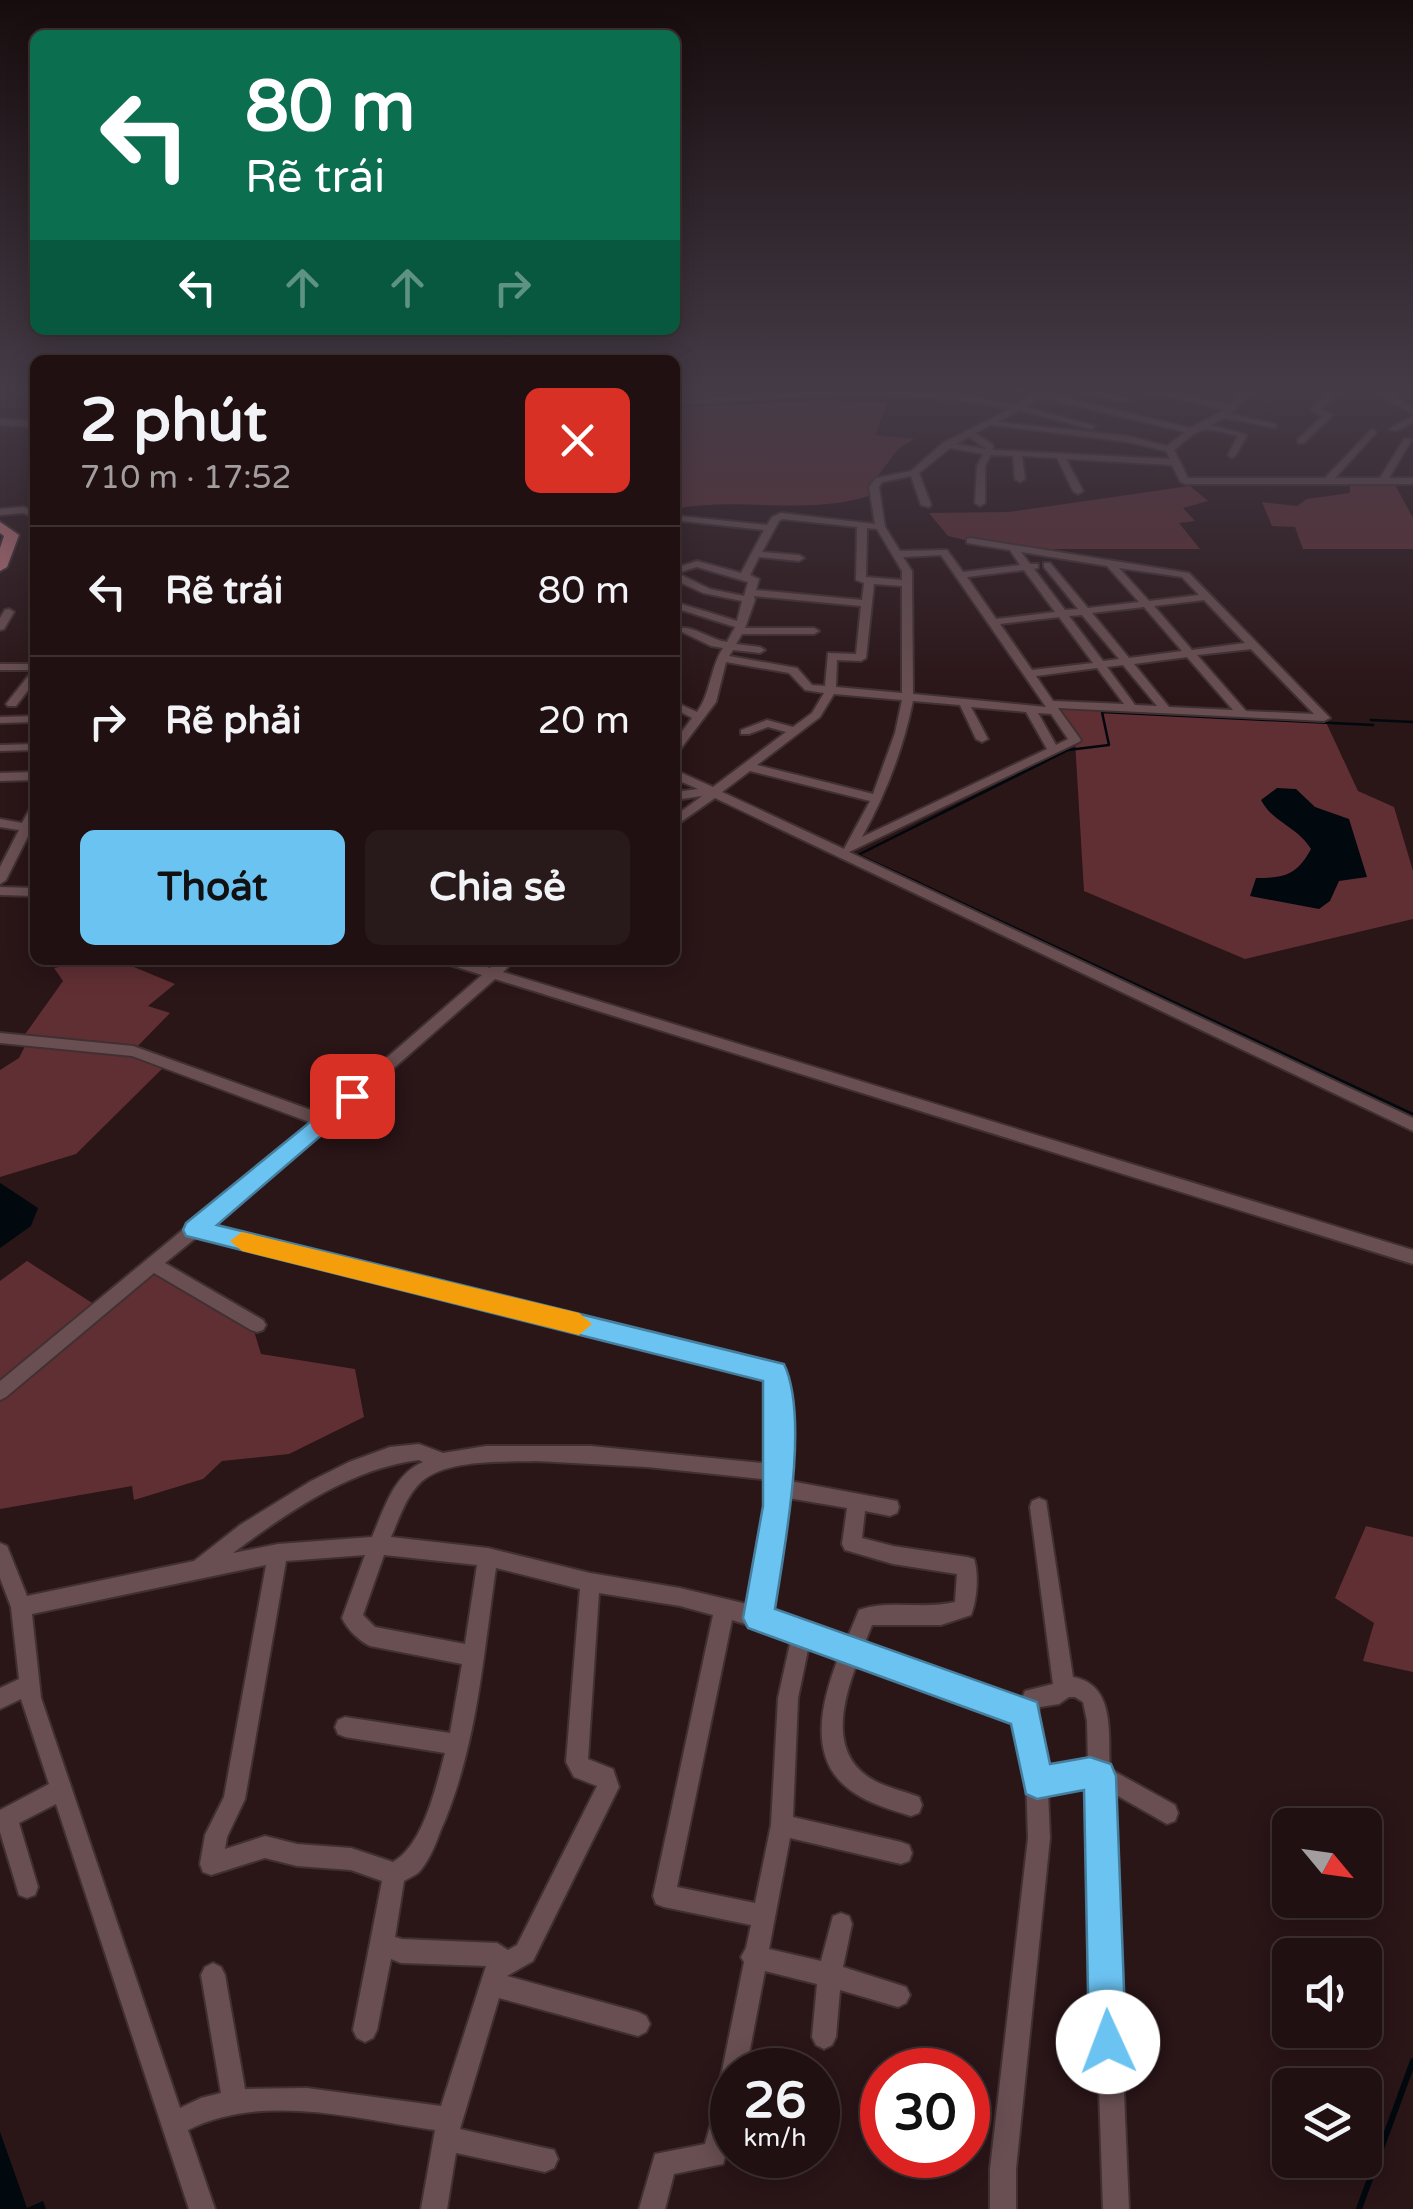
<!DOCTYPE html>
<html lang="vi">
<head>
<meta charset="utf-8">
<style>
  :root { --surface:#201011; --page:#28191a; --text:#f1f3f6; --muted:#a29d9f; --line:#3d3031; --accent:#6bc3f2 }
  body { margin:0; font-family:"Varela Round",sans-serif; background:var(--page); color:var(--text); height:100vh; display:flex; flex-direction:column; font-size:38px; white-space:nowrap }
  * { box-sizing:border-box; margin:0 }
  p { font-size:32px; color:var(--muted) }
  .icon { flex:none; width:55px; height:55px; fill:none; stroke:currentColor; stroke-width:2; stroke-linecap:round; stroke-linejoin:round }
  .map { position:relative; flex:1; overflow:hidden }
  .drawer { position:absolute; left:30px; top:355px; width:650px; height:610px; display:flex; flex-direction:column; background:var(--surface); border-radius:15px; box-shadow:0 5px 25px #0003,0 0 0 2px var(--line) }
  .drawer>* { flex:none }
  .guide { position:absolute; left:30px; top:30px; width:650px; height:305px; border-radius:15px; box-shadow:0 5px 25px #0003,0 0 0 2px var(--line); background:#0b6e4f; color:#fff; overflow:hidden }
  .needle { width:65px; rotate:119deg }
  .controls { position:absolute; left:1272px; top:1808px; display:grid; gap:20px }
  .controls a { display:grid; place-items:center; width:110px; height:110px; border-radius:15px; background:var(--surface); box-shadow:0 5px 25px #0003,0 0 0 2px var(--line); font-size:50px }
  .speed { position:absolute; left:710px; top:2048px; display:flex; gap:20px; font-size:50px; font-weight:700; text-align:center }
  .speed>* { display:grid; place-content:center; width:130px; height:130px; border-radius:50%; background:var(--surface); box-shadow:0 5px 25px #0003,0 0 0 2px var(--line); line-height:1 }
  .speed small { font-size:25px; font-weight:400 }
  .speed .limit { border:15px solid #d22; background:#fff; color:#111 }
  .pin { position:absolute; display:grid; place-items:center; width:85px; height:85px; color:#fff; margin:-42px; border-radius:20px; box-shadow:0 5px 15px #0006 }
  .me { position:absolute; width:110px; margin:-55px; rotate:358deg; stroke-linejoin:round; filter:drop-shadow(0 0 8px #0008) }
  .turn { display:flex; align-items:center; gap:35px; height:210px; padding:0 50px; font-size:45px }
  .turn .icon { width:130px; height:130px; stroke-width:2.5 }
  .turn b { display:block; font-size:70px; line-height:85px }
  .lanes { display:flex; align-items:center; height:95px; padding:0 50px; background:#0003; justify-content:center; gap:50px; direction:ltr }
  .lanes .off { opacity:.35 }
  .round { display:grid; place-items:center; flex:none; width:105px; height:105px; border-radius:15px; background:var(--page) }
  .head { display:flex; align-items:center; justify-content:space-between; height:170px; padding:0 50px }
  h1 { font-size:60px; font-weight:700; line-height:75px }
  .primary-button { display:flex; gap:20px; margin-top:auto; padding:20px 50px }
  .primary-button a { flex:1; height:115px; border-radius:15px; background:var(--accent); color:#111; font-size:40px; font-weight:700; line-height:115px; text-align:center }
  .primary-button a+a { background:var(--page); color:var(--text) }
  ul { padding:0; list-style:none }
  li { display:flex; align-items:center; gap:30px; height:130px; padding:0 50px; border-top:2px solid var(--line) }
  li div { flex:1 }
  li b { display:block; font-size:38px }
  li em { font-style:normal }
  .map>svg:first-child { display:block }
  .green { fill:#602f34 }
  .water { fill:#01080e }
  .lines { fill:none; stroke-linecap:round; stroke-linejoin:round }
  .stream-far2 { stroke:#01080e; stroke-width:2.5 }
  .stream-far1 { stroke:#01080e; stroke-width:4 }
  .stream { stroke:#01080e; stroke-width:6 }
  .street-casing { stroke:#403032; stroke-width:4 }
  .primary-casing { stroke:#403032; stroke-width:4 }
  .street { fill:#694f51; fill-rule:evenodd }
  .primary { fill:#bf757c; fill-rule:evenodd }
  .route { fill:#6bc3f2; stroke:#467f9d; stroke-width:2.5 }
  .slow { fill:#f59e0b }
</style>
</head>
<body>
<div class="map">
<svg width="1413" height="2209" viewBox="0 0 1413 2209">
  <rect width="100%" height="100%" fill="#2a1517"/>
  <path class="green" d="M 823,400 L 888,402 L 875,435 L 914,439 L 899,448 L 873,482 L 874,494 C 813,517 741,496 675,509 L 675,408 Z
    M 1350,481 L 1393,481 L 1413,518 L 1413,549 L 1303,549 L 1295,527 L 1272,526 L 1262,502 L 1297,506 L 1307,499 L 1350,493 Z
    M 1190,486 L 1208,501 L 1183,508 L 1195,521 L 1179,523 L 1200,549 L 1041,549 L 970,541 L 948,536 L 929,513 L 1009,512 Z
    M 1050,704 L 1324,718 L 1358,791 L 1394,807 L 1413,871 L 1413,919 L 1245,959 L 1084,891 L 1075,741 Z
    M 93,960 L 117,960 L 175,984 L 148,1006 L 170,1013 L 133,1051 L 167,1064 L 76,1154 L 0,1177 L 0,1070 L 19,1058 L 25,1046 L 21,1040 L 63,981 L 54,968 Z
    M 27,1261 L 100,1308 L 154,1265 L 251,1321 L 261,1354 L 355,1369 L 364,1417 L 289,1454 L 222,1461 L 203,1479 L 134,1500 L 132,1486 L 0,1509 L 0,1281 Z
    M 1366,1526 L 1413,1537 L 1413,1672 L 1363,1661 L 1374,1623 L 1335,1598 Z"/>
  <path class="water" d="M 1277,788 L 1296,789 L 1315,807 L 1349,819 L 1367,877 L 1339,881 L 1330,901 L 1319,909 L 1250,896 L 1256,878 C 1285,878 1297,875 1311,849 C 1297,826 1273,823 1261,800 Z
    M 0,1183 L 38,1208 L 31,1226 L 0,1248 Z
    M 0,2132 L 27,2208 L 43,2201 L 46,2209 L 0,2209 Z"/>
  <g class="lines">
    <path class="stream-far2" d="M 1371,720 L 1413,722
      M 919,883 L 858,855 L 1068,750 L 1109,745 L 1102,712 L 1373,725"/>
    <path class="stream-far1" d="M 913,881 L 1413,1115"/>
    <path class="stream" d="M 1359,2209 L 1413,2061"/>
    <defs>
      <path id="street" d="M 5,389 L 35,389 L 35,393 Z
        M 869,389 L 947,393 L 1016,405 L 1041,389 L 1050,389 L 1046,393 L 1190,428 L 1225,410 L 1141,389 L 1155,389 L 1229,405 L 1246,389 L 1254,389 L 1230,414 L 1276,424 L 1276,428 L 1225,418 L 1211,425 L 1247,435 L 1236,455 L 1232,458 L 1228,455 L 1238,436 C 1201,427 1204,425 1174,450 L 1188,478 L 1325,478 L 1372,429 L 1376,432 L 1375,434 L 1335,478 L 1380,478 L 1404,439 L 1410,439 L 1411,441 L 1389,478 L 1413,478 L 1413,484 L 1185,484 L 1180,481 L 1172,465 L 1066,459 L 1083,491 L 1078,494 L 1073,491 L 1057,458 L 1022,456 L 1025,479 L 1020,482 L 1015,479 L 1013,456 L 991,455 L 985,466 L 985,503 L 980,506 L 975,503 L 977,466 L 983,454 L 950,448 L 919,473 L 931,505 L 929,507 L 921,505 L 911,476 L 882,482 L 879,487 L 885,527 L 900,551 L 947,550 L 963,572 L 1020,565 L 1010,550 L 967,543 L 967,539 L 970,538 L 1189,573 L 1330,718 L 1324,721 L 1058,708 L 1081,740 L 1079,742 L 849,852 L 1413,1118 L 1413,1131 L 715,798 L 675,826 L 675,816 L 702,796 L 675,800 L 675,792 L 698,789 L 675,779 L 675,770 L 713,787 L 786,732 L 768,727 L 749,734 L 741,734 L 741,730 L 767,720 L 793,727 L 812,713 L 824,693 L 805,690 L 789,673 L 726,662 L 716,702 L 679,751 L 675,752 L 675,741 L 692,718 L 675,709 L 675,702 L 697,712 C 711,693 710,668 723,648 L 711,646 L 676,629 C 690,623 710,640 727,642 L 735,627 L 675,608 L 675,602 L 737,621 L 742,601 L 703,593 L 675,580 L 675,568 L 697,561 L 741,573 L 764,530 L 682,521 L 677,518 L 679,516 L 767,525 L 772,517 L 781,513 L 875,524 L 869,487 L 876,478 L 911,471 L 943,443 L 1010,409 C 900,385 787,397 675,405 L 675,401 ZM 1040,397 L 1185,432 L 1167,446 L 1128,436 L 998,422 L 1019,410 L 1091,429 L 1095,426 L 1025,407 ZM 991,425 L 1128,442 L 1166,451 L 1170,459 L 993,450 L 993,445 L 975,433 ZM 969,437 L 985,448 L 985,449 L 956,444 ZM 782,519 L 857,527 L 856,580 L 864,583 L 862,600 L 756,590 L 759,579 L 750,575 L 759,557 L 799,561 L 804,558 L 799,555 L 762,552 L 779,521 ZM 867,528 L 877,529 L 902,571 L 902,580 L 866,577 ZM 1021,552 L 1107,566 L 1139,602 L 1088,608 L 1050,563 L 1044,563 L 1044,567 L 1078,609 L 1065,610 L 1034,569 L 1038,568 L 1038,564 L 1030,564 ZM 941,555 L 1046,707 L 913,694 L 912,571 L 903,557 ZM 697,567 L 748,582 L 744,596 L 710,589 L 677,573 ZM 1119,568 L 1182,577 L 1199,595 L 1149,601 ZM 1024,570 L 1055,612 L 996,619 L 967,577 ZM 874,584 L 902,586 L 902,693 L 836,687 L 837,660 L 861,661 L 866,658 ZM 754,596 L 861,606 L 856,654 L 828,653 L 825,686 L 812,685 L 797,668 L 729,656 L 733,650 L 760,653 L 765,650 L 760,647 L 736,644 L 742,634 L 814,634 L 819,631 L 814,628 L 745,628 L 755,600 ZM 1204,600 L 1245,643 L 1192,650 L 1154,606 ZM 1144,607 L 1182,651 L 1129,658 L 1092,613 ZM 1082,615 L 1119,659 L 1103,661 L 1069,616 ZM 1059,617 L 1093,663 L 1032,670 L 1000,624 ZM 1251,649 L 1314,714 L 1246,711 L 1197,655 ZM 1187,657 L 1233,710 L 1169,707 L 1134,664 ZM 1123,665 L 1157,706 L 1135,705 L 1107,667 ZM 1097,668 L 1124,704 L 1053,701 L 1036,676 ZM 834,694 L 902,700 L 895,733 L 873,794 L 757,765 L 820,717 ZM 913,701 L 960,705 L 976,739 L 982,742 L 988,739 L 971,707 L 1026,712 L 1047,749 L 862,837 C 886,794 903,749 913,701 ZM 1038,713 L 1051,714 L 1068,739 L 1056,745 ZM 750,771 L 870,801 L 844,849 L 722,792 Z
        M 1069,389 L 1084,389 L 1128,399 L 1124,401 Z
        M 1333,389 L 1342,389 L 1321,409 L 1333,415 L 1304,443 L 1298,443 L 1298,439 L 1323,416 L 1311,410 Z
        M 1371,389 L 1380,389 L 1413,408 L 1413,414 Z
        M 1413,416 L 1413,422 L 1396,431 L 1389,429 Z
        M 0,419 L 35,421 L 35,427 L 0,425 Z
        M 24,507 L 35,512 L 35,518 L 23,513 L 0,515 L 0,509 Z
        M 9,609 L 14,612 L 4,629 L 0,630 L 0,618 L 5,610 Z
        M 0,664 L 35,664 L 35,681 L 16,706 L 8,706 L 6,704 L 33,670 L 0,670 Z
        M 35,716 L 35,722 L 0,723 L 0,717 Z
        M 35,744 L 35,750 L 0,751 L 0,745 Z
        M 35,772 L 35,780 L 0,781 L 0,773 Z
        M 35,806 L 35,833 L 30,832 L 6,880 L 0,884 L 0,867 L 19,830 L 0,827 L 0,819 L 22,823 L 31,807 Z
        M 0,887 L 35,888 L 35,896 L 0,895 Z
        M 442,960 L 464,960 L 490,968 L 500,960 L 515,960 L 503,972 L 1413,1250 L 1413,1264 L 495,979 L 329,1125 L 209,1227 L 781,1367 L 789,1402 L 790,1481 L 897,1501 L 899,1507 L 897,1513 L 890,1516 L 865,1511 L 862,1538 L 893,1546 L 967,1557 L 974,1559 C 979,1574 977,1600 971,1615 L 941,1625 L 872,1625 L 864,1645 L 1021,1701 L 1025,1691 L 1053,1684 L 1030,1507 L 1032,1501 L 1039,1498 L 1046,1501 L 1073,1677 C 1116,1685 1108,1734 1110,1769 L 1175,1805 L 1178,1813 L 1175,1821 L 1167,1824 L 1111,1792 L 1129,2209 L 1103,2209 L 1089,1784 L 1048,1791 L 1050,1838 L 1016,2169 L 1016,2209 L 990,2209 L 990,2169 L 1028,1838 L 1026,1776 L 1015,1720 L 857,1663 C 842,1703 828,1756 875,1781 C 888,1788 904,1791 919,1797 L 922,1805 L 919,1813 L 911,1816 C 892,1810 870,1804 853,1792 C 805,1760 822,1700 839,1656 L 809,1645 L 798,1698 L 793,1817 L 901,1842 L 909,1845 L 912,1853 L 909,1861 L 901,1864 L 790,1838 L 769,1949 L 821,1961 L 833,1916 L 841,1913 L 849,1916 L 852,1924 L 843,1967 L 906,1987 L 910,1995 L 906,2003 L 898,2007 L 840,1990 L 836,2037 L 832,2045 L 824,2049 L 816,2045 L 812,2037 L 817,1984 L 765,1971 L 746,2070 L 732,2070 L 732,2133 L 723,2164 L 674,2174 L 665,2209 L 639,2209 L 655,2154 L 705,2144 L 713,2116 L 744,1962 L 741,1957 L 746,1948 L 751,1925 L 664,1907 L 656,1904 L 653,1896 L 713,1615 L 680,1606 L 599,1593 L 588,1759 L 613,1769 L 619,1787 L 533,1961 L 507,1976 L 638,2012 L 646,2016 L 650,2024 L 646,2032 L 638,2036 L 499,1998 L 460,2129 L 554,2150 L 558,2159 L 554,2168 L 545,2172 L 456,2153 L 447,2209 L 421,2209 L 435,2130 C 356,2119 262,2092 188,2130 L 215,2209 L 189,2209 L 56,1804 L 19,1823 L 38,1887 L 35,1895 L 27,1898 L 19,1895 L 0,1832 L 0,1810 L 49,1784 L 21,1699 L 0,1709 L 0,1688 L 19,1679 L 11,1607 L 0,1578 L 0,1543 L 7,1546 L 27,1596 L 194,1561 L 240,1525 L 311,1481 L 349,1462 L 390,1447 L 419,1444 L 443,1453 L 486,1446 L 591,1446 L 772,1464 L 773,1433 L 767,1378 L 197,1237 L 165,1263 L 263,1320 L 266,1325 L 263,1330 L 257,1332 L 251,1330 L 154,1273 L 6,1397 L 0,1400 L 0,1381 L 312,1123 L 132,1056 L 0,1043 L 0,1033 L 133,1046 L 322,1114 L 482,975 L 444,963 ZM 419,1460 L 423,1462 C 394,1474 384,1509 372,1537 L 278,1544 L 233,1553 C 288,1512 349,1469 419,1460 ZM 536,1461 L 647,1467 L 771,1480 L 766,1527 L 751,1605 L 680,1588 L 590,1573 L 488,1548 L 391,1537 C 399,1519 406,1496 421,1482 C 446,1459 503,1462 536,1461 ZM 788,1498 L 847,1508 L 842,1544 L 845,1550 L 893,1564 L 957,1574 L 955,1602 C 923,1610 890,1599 859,1610 L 847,1639 L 769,1611 ZM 365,1555 L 342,1618 C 347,1629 359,1641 370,1646 L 462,1664 L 450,1733 L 345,1717 L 338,1720 L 335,1727 L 338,1734 L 345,1737 L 445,1753 C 436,1786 424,1844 393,1862 L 351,1848 L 297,1844 L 265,1836 L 225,1849 L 227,1837 L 245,1799 L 286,1561 ZM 384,1555 L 477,1565 L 465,1644 L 375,1627 L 363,1615 ZM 266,1565 L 224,1797 L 205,1835 L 200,1864 L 203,1872 L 211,1875 L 265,1858 L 297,1866 L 351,1870 L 382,1881 L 353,2030 L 357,2038 L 365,2042 L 373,2038 L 377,2030 L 391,1959 L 401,1963 L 486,1966 L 441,2106 L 307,2088 L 245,2089 L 225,1975 L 221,1967 L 213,1963 L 205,1967 L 201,1975 L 221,2093 L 201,2098 L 180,2108 L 41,1698 L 32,1614 ZM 496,1568 L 580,1589 L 566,1762 L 574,1777 L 597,1786 L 517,1945 L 508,1950 L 497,1943 L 402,1939 L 395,1937 L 404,1881 C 409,1878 414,1876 418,1873 C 428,1863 435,1846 440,1832 C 477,1749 483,1657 496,1568 ZM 732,1620 L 791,1639 L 778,1698 L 771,1825 L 755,1903 L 677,1887 ZM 1069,1697 L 1075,1697 L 1083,1702 L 1087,1721 L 1088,1763 L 1046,1770 L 1035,1721 L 1040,1707 L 1059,1704 Z"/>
      <path id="primary" d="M 0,522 L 19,535 L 7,567 L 0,571 L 0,548 L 4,536 L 0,533 Z"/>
    </defs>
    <use href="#street" class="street-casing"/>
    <use href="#primary" class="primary-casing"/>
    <use href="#street" class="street"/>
    <use href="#primary" class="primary"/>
  </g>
  <linearGradient id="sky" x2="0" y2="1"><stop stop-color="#170c0d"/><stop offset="0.56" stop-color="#443b47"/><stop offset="1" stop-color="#443b47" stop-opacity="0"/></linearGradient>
  <rect width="1413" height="698" fill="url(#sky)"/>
  <path class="route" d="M 352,1088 L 364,1096 L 360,1102 L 217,1225 L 784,1364 C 810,1418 784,1549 775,1609 L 1037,1702 L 1050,1764 L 1090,1757 L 1111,1764 L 1116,1776 L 1126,2042 L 1120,2054 L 1108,2060 L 1095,2054 L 1089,2042 L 1084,1790 L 1037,1799 L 1026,1794 L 1011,1724 L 748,1628 L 743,1618 L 763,1506 L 763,1381 L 186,1236 L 183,1230 L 186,1223 Z"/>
  <path class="slow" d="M 242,1232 L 579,1313 L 592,1324 L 579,1335 L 242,1251 L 230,1241 Z"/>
</svg>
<div class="controls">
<a><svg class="needle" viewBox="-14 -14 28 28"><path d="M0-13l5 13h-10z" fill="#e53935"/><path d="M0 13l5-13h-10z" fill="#a29d9f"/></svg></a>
<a><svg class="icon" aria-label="sound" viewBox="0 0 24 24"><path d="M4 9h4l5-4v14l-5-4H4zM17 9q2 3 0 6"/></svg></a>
<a><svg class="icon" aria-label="layers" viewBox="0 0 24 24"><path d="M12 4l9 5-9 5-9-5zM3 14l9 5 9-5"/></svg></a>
</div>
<div class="speed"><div>26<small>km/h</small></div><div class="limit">30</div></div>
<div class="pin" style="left:352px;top:1096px;background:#d93025"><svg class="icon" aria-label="arrive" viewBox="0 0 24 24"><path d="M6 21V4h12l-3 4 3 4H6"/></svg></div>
<svg class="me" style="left:1108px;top:2042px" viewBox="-20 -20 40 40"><circle r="19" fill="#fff"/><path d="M0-13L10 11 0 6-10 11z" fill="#6bc3f2"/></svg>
<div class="guide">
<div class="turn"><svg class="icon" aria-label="left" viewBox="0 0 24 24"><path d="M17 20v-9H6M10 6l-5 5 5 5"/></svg><div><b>80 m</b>Rẽ trái</div></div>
<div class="lanes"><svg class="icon" aria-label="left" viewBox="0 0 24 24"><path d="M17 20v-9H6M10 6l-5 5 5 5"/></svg><svg class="icon off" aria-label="ahead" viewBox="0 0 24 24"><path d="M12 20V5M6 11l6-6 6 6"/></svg><svg class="icon off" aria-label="ahead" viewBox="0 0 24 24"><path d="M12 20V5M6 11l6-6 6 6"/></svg><svg class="icon off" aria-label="right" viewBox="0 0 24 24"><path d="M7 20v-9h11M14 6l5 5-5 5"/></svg></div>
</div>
<section class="drawer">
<div class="head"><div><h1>2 phút</h1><p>710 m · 17:52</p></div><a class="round" style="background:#d93025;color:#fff"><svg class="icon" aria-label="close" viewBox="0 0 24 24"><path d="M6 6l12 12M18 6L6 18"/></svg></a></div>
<ul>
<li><svg class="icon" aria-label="left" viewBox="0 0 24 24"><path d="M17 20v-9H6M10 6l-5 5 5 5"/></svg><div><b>Rẽ trái</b></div><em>80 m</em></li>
<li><svg class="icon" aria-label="right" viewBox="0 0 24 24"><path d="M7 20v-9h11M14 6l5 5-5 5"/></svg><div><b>Rẽ phải</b></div><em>20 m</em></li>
</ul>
<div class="primary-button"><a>Thoát</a><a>Chia sẻ</a></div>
</section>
</div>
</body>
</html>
